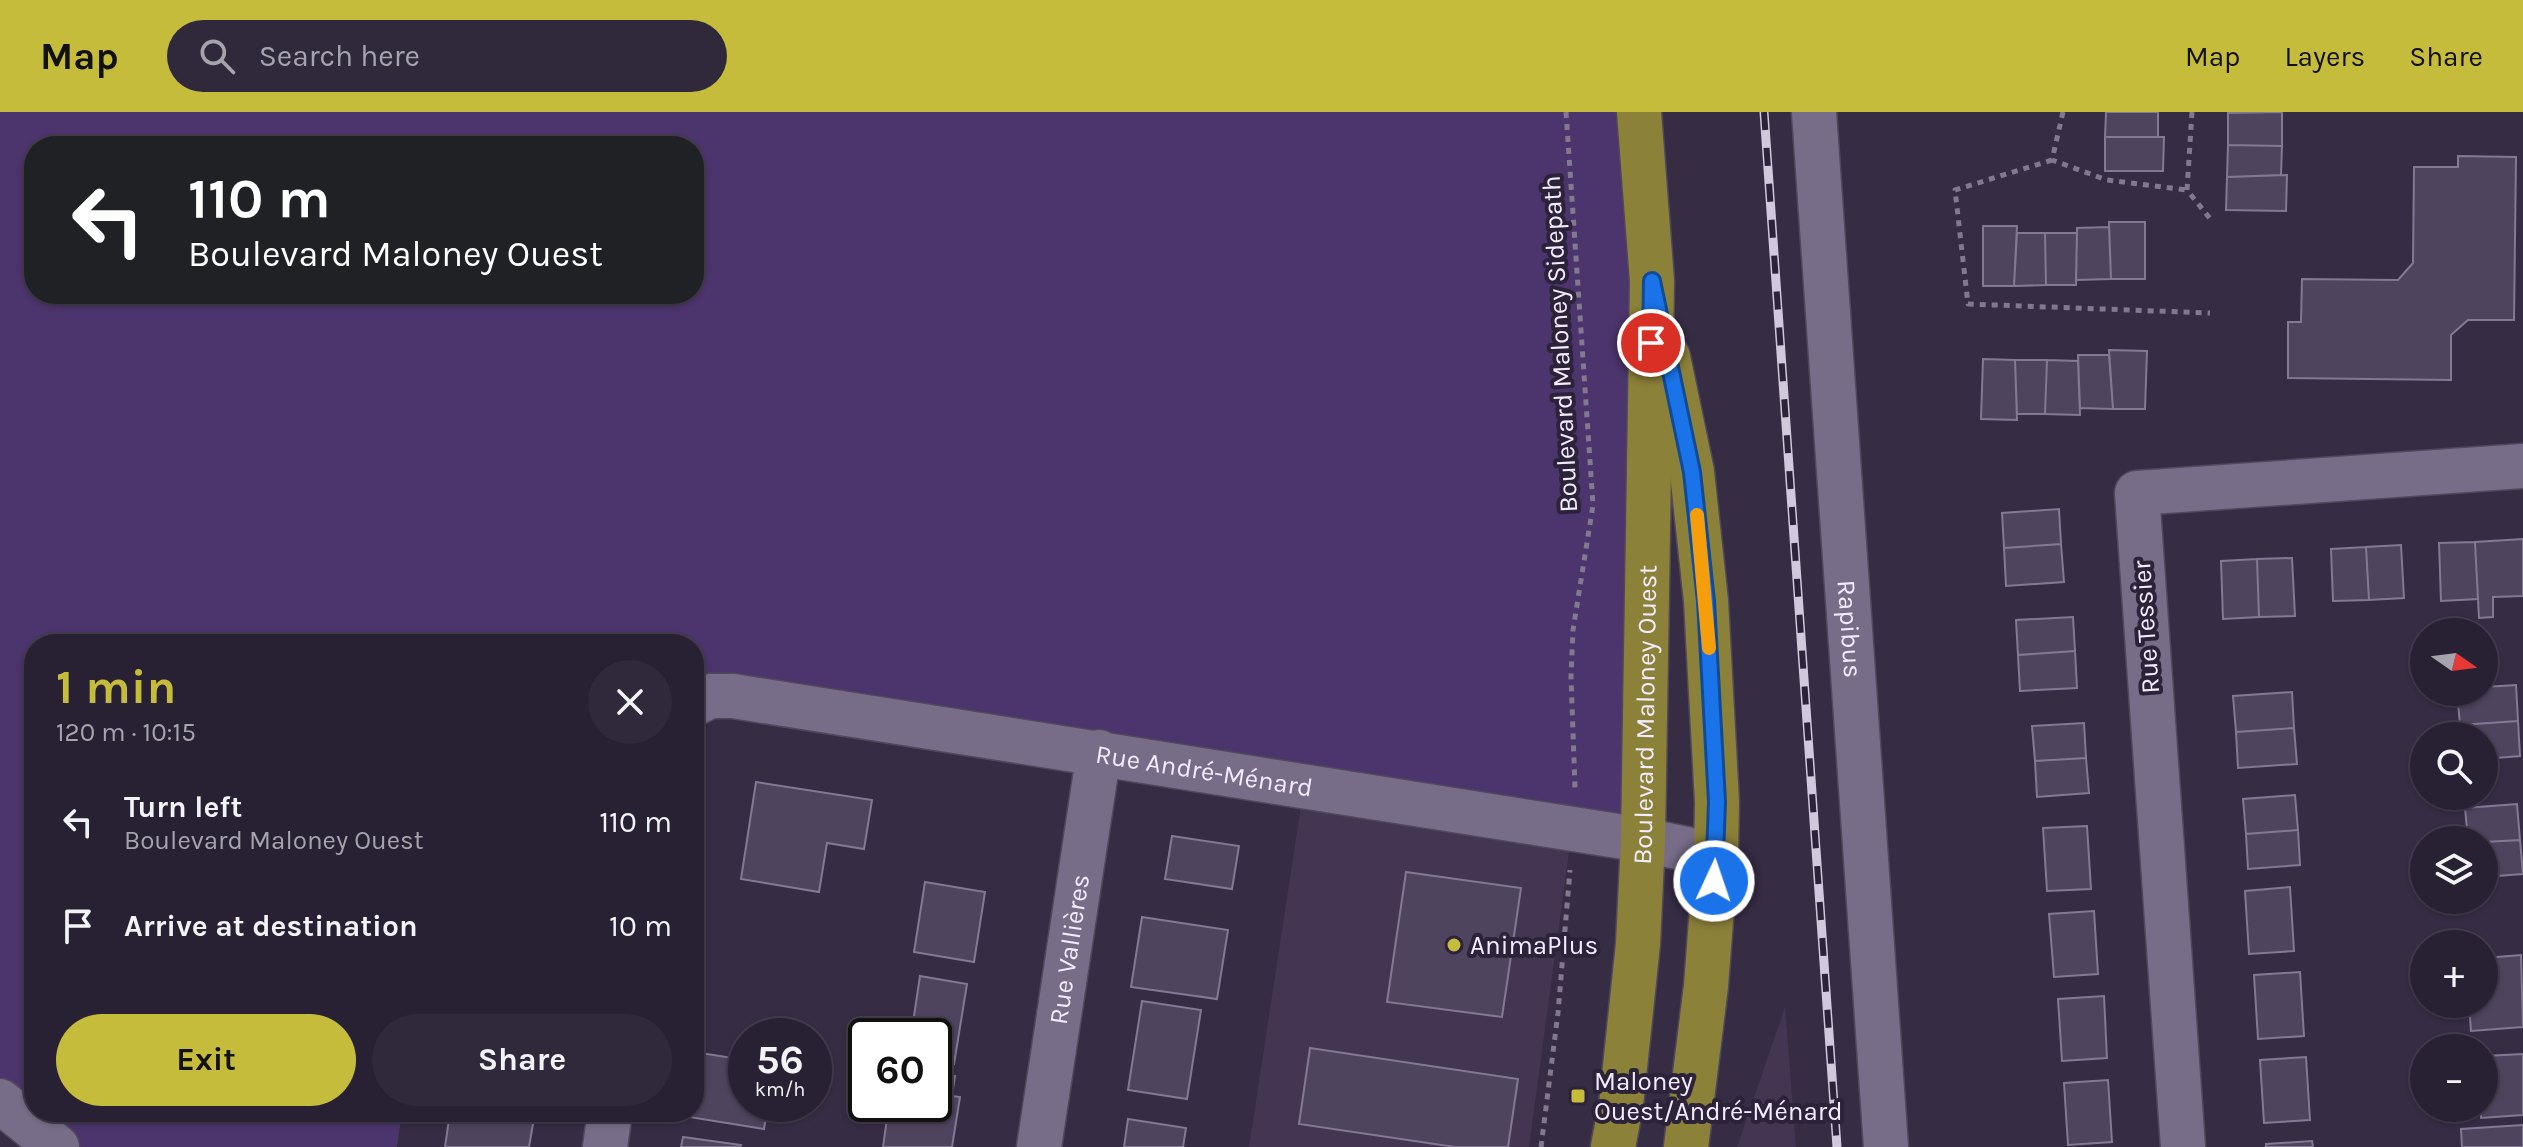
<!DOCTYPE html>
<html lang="en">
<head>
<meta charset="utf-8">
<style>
  :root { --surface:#282133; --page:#30293b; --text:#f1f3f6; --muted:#a5a3ac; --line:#443e4e; --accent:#c6bc3c }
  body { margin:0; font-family:Karla,sans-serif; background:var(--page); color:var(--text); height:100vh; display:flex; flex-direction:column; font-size:30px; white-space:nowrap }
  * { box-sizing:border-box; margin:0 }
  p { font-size:26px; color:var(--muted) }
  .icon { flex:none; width:44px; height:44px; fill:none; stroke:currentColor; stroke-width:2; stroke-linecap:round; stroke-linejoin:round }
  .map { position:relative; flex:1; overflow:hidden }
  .details { position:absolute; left:24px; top:522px; width:680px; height:488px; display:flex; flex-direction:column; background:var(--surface); border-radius:32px; box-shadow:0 2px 6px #0004,0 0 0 2px var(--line) }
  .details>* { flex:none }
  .guide { position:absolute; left:24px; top:24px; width:680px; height:168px; border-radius:32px; box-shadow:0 2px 6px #0004,0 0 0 2px var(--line); background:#202124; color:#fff; overflow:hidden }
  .needle { width:52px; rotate:104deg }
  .controls { position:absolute; left:2410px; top:506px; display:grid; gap:16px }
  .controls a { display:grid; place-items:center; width:88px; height:88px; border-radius:50%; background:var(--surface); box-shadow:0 2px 6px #0004,0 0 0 2px var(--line); font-size:40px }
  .speed { position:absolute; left:728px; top:906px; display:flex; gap:16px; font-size:40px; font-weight:700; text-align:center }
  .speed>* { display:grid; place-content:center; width:104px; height:104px; border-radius:50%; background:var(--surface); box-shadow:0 2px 6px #0004,0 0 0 2px var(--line); line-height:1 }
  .speed small { font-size:20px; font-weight:400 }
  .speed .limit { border:4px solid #111; border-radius:12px; background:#fff; color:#111 }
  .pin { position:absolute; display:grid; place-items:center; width:68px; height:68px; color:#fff; margin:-34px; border:4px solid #fff; border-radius:50%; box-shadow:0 2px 8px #0007 }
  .me { position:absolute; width:88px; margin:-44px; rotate:3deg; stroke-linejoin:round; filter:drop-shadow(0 0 6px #0008) }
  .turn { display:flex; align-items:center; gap:28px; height:168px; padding:0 32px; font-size:36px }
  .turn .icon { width:104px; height:104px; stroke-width:2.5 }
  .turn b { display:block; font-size:56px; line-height:68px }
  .round { display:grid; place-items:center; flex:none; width:84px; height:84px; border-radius:42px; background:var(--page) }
  .headline { display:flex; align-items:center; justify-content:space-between; height:136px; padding:0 32px }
  h1 { font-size:48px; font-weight:700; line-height:60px; color:var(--accent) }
  .cta { display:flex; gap:16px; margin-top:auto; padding:16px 32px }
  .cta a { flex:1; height:92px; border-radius:48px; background:var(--accent); color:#111; font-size:32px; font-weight:700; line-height:92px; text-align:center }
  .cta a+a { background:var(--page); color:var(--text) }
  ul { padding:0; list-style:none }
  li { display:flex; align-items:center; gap:24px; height:104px; padding:0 32px }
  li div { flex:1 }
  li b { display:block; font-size:30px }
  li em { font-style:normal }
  header { display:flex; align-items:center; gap:48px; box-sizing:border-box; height:112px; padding:0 40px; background:var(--accent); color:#111 }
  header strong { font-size:38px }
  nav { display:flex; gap:44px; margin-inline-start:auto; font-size:28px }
  .search { width:560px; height:72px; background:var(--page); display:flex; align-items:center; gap:20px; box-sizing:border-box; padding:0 28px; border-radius:44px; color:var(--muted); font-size:30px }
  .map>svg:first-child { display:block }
  .built { fill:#423653 }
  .green { fill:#4c346c; fill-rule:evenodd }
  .building { fill:#4e445e; stroke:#837995; stroke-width:2 }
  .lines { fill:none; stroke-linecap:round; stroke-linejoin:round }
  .minor-casing { stroke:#50485c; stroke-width:47 }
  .major-casing { stroke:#50485c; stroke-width:47 }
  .path { stroke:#82798e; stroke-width:5; stroke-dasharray:6 6; stroke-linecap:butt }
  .minor { stroke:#786d89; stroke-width:44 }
  .major { stroke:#8c8139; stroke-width:44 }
  .rail-casing { stroke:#d0c9db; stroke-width:9 }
  .rail { stroke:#2c2239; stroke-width:6; stroke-dasharray:18; stroke-linecap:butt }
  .route-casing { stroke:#114b97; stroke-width:20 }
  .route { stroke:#1a73e8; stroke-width:14 }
  .slow { stroke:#f59e0b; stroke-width:14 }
  .poi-dot { fill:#c6bc3c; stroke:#2c2239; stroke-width:3 }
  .labels { text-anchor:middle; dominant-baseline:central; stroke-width:8; stroke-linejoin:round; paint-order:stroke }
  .street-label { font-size:26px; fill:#f2ecfc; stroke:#2c2239 }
  .poi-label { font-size:26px; fill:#f2ecfc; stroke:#2c2239; text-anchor:start }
</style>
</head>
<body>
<header>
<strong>Map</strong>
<div class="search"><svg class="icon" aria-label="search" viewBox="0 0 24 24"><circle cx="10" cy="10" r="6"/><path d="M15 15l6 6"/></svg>Search here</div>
<nav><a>Map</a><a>Layers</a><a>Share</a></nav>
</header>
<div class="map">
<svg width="2523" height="1035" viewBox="0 0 2523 1035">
  <rect width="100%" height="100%" fill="#362c44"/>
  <path class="built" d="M 1304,674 L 1572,718 L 1529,1035 L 1249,1035 Z
    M 1785,895 L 1796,1035 L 1737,1035 Z"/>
  <path class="green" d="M 0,0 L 1639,0 L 1643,728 L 694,592 L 694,532 L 34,532 L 34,1000 L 402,1000 L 397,1035 L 57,1035 L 0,989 ZM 34,34 L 694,34 L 694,182 L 34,182 Z"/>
  <path class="building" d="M 2106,0 L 2158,0 L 2158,25 L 2105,25 Z
    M 2282,0 L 2282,34 L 2228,33 L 2228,1 Z
    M 2105,25 L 2164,25 L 2163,59 L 2105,59 Z
    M 2228,33 L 2282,34 L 2281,63 L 2227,65 Z
    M 2458,44 L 2516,45 L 2514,208 L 2468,208 L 2451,223 L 2451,268 L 2288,266 L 2288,210 L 2301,210 L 2302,167 L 2398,168 L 2413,151 L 2414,55 L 2458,55 Z
    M 2287,63 L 2286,99 L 2226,98 L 2227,65 Z
    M 2109,110 L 2145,110 L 2145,167 L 2111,167 Z
    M 1983,114 L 2017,114 L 2014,174 L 1983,174 Z
    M 2109,115 L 2111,167 L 2076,168 L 2077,116 Z
    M 2017,121 L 2045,121 L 2046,173 L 2014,174 Z
    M 2045,121 L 2077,121 L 2076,173 L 2046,173 Z
    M 2109,238 L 2147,239 L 2145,297 L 2113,297 Z
    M 2078,243 L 2109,243 L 2113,297 L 2080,296 Z
    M 1983,247 L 2015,248 L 2017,308 L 1981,307 Z
    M 2015,248 L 2047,248 L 2045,302 L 2017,302 Z
    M 2047,248 L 2078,249 L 2080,303 L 2045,302 Z
    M 2059,397 L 2061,432 L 2004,436 L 2002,401 Z
    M 2523,427 L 2523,484 L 2493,485 L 2493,505 L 2479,506 L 2475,430 Z
    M 2475,430 L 2478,487 L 2441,489 L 2439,431 Z
    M 2061,432 L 2064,470 L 2006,474 L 2004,436 Z
    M 2401,433 L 2404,486 L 2369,488 L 2366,435 Z
    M 2366,435 L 2369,488 L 2333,489 L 2331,437 Z
    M 2292,446 L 2295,504 L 2259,505 L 2257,447 Z
    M 2257,447 L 2259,505 L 2223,507 L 2221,449 Z
    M 2073,505 L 2075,539 L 2018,543 L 2016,508 Z
    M 2075,539 L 2077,576 L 2020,579 L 2018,543 Z
    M 2516,573 L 2518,609 L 2460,613 L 2457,580 L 2484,580 L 2484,575 Z
    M 2292,580 L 2294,616 L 2236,620 L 2233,584 Z
    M 2518,609 L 2520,644 L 2484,647 L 2484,624 L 2461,624 L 2460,613 Z
    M 2084,611 L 2086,646 L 2035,649 L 2032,614 Z
    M 2294,616 L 2297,652 L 2238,656 L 2236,620 Z
    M 2086,646 L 2089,681 L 2037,685 L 2035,649 Z
    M 756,670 L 872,688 L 864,737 L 827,731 L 819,780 L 741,767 Z
    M 2295,683 L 2298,718 L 2246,722 L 2243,687 Z
    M 2517,692 L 2520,728 L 2484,730 L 2484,728 L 2468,728 L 2465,696 Z
    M 2087,714 L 2091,777 L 2047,779 L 2043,716 Z
    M 2298,718 L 2300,753 L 2248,757 L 2246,722 Z
    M 1172,724 L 1239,734 L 1232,777 L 1165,767 Z
    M 2520,728 L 2523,762 L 2484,765 L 2484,730 Z
    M 1406,760 L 1521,776 L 1502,905 L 1387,890 Z
    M 925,770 L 985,780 L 974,850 L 914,840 Z
    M 2290,775 L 2294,839 L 2249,842 L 2245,779 Z
    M 2094,799 L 2098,862 L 2054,865 L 2049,802 Z
    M 1142,805 L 1228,818 L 1217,887 L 1131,875 Z
    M 2521,843 L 2523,915 L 2471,919 L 2469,892 L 2484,892 L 2484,846 Z
    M 2300,860 L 2304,924 L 2258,927 L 2254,863 Z
    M 920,864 L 967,872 L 954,952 L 934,949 L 934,924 L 911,924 Z
    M 2104,884 L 2107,946 L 2062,949 L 2058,887 Z
    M 1142,889 L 1201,898 L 1187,987 L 1128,978 Z
    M 1310,936 L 1518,967 L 1508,1035 L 1455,1035 L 1299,1012 Z
    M 694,940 L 746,948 L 746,992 L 768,992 L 764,1017 L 683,1004 L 684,1000 L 694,1000 Z
    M 2523,942 L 2523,1003 L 2481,1006 L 2481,996 L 2484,996 L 2484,944 Z
    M 2306,945 L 2310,1008 L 2264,1011 L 2260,948 Z
    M 934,961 L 955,964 L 952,984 L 960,985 L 952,1035 L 883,1035 L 889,992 L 934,992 Z
    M 2108,968 L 2112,1030 L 2068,1033 L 2064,971 Z
    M 450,1000 L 498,1000 L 534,1006 L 529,1035 L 445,1035 Z
    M 1128,1007 L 1186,1016 L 1183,1035 L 1124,1035 Z
    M 2523,1013 L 2523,1035 L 2462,1035 L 2461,1017 Z
    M 683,1025 L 741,1033 L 740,1035 L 681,1035 Z
    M 2312,1029 L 2313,1035 L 2266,1035 L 2266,1032 Z"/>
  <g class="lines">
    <defs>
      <g id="minor">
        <path id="s1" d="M 1814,0 L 1886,1035"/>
        <path id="s2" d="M 694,592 L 710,584 L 733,584 L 1643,728 L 1716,743"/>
        <path d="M 0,989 L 57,1035"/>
        <path d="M 605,1035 L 610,1000"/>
        <path id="s3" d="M 1039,1035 L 1099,640"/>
        <path d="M 2183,1035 L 2137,381 L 2523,354"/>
      </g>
      <g id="major">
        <path d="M 1668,245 L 1692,360 L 1706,489 L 1717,690 L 1716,743 L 1706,874 L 1686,1035"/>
        <path id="s4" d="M 1613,1035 L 1621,993 L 1638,832 L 1643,728 L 1652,169 L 1639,0"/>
      </g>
    </defs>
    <use href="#minor" class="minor-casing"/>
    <use href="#major" class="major-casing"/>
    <path class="path" d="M 1566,0 L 1593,393 L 1573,518 L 1571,565 L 1575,676
      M 2063,0 L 2052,48 L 2107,68 L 2187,78
      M 2192,0 L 2187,78 L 2212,109
      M 2052,48 L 1955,78 L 1968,192 L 2210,201
      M 1541,1035 L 1558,901 L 1570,758"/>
    <use href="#minor" class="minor"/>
    <use href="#major" class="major"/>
    <defs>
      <path id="rail" d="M 1764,0 L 1837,1035"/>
    </defs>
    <use href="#rail" class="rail-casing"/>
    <use href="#rail" class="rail"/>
  </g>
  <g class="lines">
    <defs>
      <path id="route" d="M 1651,231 L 1652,169 L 1692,360 L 1706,489 L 1717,690 L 1714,769"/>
    </defs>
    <use href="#route" class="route-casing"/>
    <use href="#route" class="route"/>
    <path class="slow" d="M 1697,403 L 1709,536"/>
  </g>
  <g class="poi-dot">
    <circle cx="1454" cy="833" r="8"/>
    <rect x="1570" y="976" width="16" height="16" rx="4"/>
  </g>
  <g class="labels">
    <g class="street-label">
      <text transform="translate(1560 232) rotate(-93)">Boulevard Maloney Sidepath</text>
      <text transform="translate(2146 515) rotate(-94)">Rue Tessier</text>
      <text stroke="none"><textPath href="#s1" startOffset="518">Rapibus</textPath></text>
      <text stroke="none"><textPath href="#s4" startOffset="434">Boulevard Maloney Ouest</textPath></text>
      <text stroke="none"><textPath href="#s2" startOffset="518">Rue André-Ménard</textPath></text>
      <text stroke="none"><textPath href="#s3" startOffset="200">Rue Vallières</textPath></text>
    </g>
    <g class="poi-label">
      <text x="1470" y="833">AnimaPlus</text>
      <text x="1594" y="969">Maloney<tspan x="1594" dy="30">Ouest/André-Ménard</tspan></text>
    </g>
  </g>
</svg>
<div class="controls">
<a><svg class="needle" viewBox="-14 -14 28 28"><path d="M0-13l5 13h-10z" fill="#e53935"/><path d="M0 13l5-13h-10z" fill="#a5a3ac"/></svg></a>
<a><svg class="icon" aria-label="search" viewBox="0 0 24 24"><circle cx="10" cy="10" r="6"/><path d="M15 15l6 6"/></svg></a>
<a><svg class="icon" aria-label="layers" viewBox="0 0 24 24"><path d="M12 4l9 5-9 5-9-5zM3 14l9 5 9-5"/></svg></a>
<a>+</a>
<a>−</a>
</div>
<div class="speed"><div>56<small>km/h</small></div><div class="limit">60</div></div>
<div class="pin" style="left:1651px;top:231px;background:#d93025"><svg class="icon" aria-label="arrive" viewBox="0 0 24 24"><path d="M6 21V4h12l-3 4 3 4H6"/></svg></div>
<svg class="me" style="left:1714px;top:769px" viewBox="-20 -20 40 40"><circle r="17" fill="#1a73e8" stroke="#fff" stroke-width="3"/><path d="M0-11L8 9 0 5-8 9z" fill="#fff"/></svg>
<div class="guide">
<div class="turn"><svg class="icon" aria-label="left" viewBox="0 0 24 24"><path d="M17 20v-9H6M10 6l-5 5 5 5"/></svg><div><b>110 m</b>Boulevard Maloney Ouest</div></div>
</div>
<section class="details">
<div class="headline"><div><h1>1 min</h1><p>120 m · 10:15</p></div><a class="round"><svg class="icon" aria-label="close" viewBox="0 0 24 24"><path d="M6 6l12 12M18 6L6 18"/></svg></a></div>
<ul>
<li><svg class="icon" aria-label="left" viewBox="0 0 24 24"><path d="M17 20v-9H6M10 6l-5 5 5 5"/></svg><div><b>Turn left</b><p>Boulevard Maloney Ouest</p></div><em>110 m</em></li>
<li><svg class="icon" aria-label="arrive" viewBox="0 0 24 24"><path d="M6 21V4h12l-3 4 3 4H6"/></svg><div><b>Arrive at destination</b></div><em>10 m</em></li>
</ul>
<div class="cta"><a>Exit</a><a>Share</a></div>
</section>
</div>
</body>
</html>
